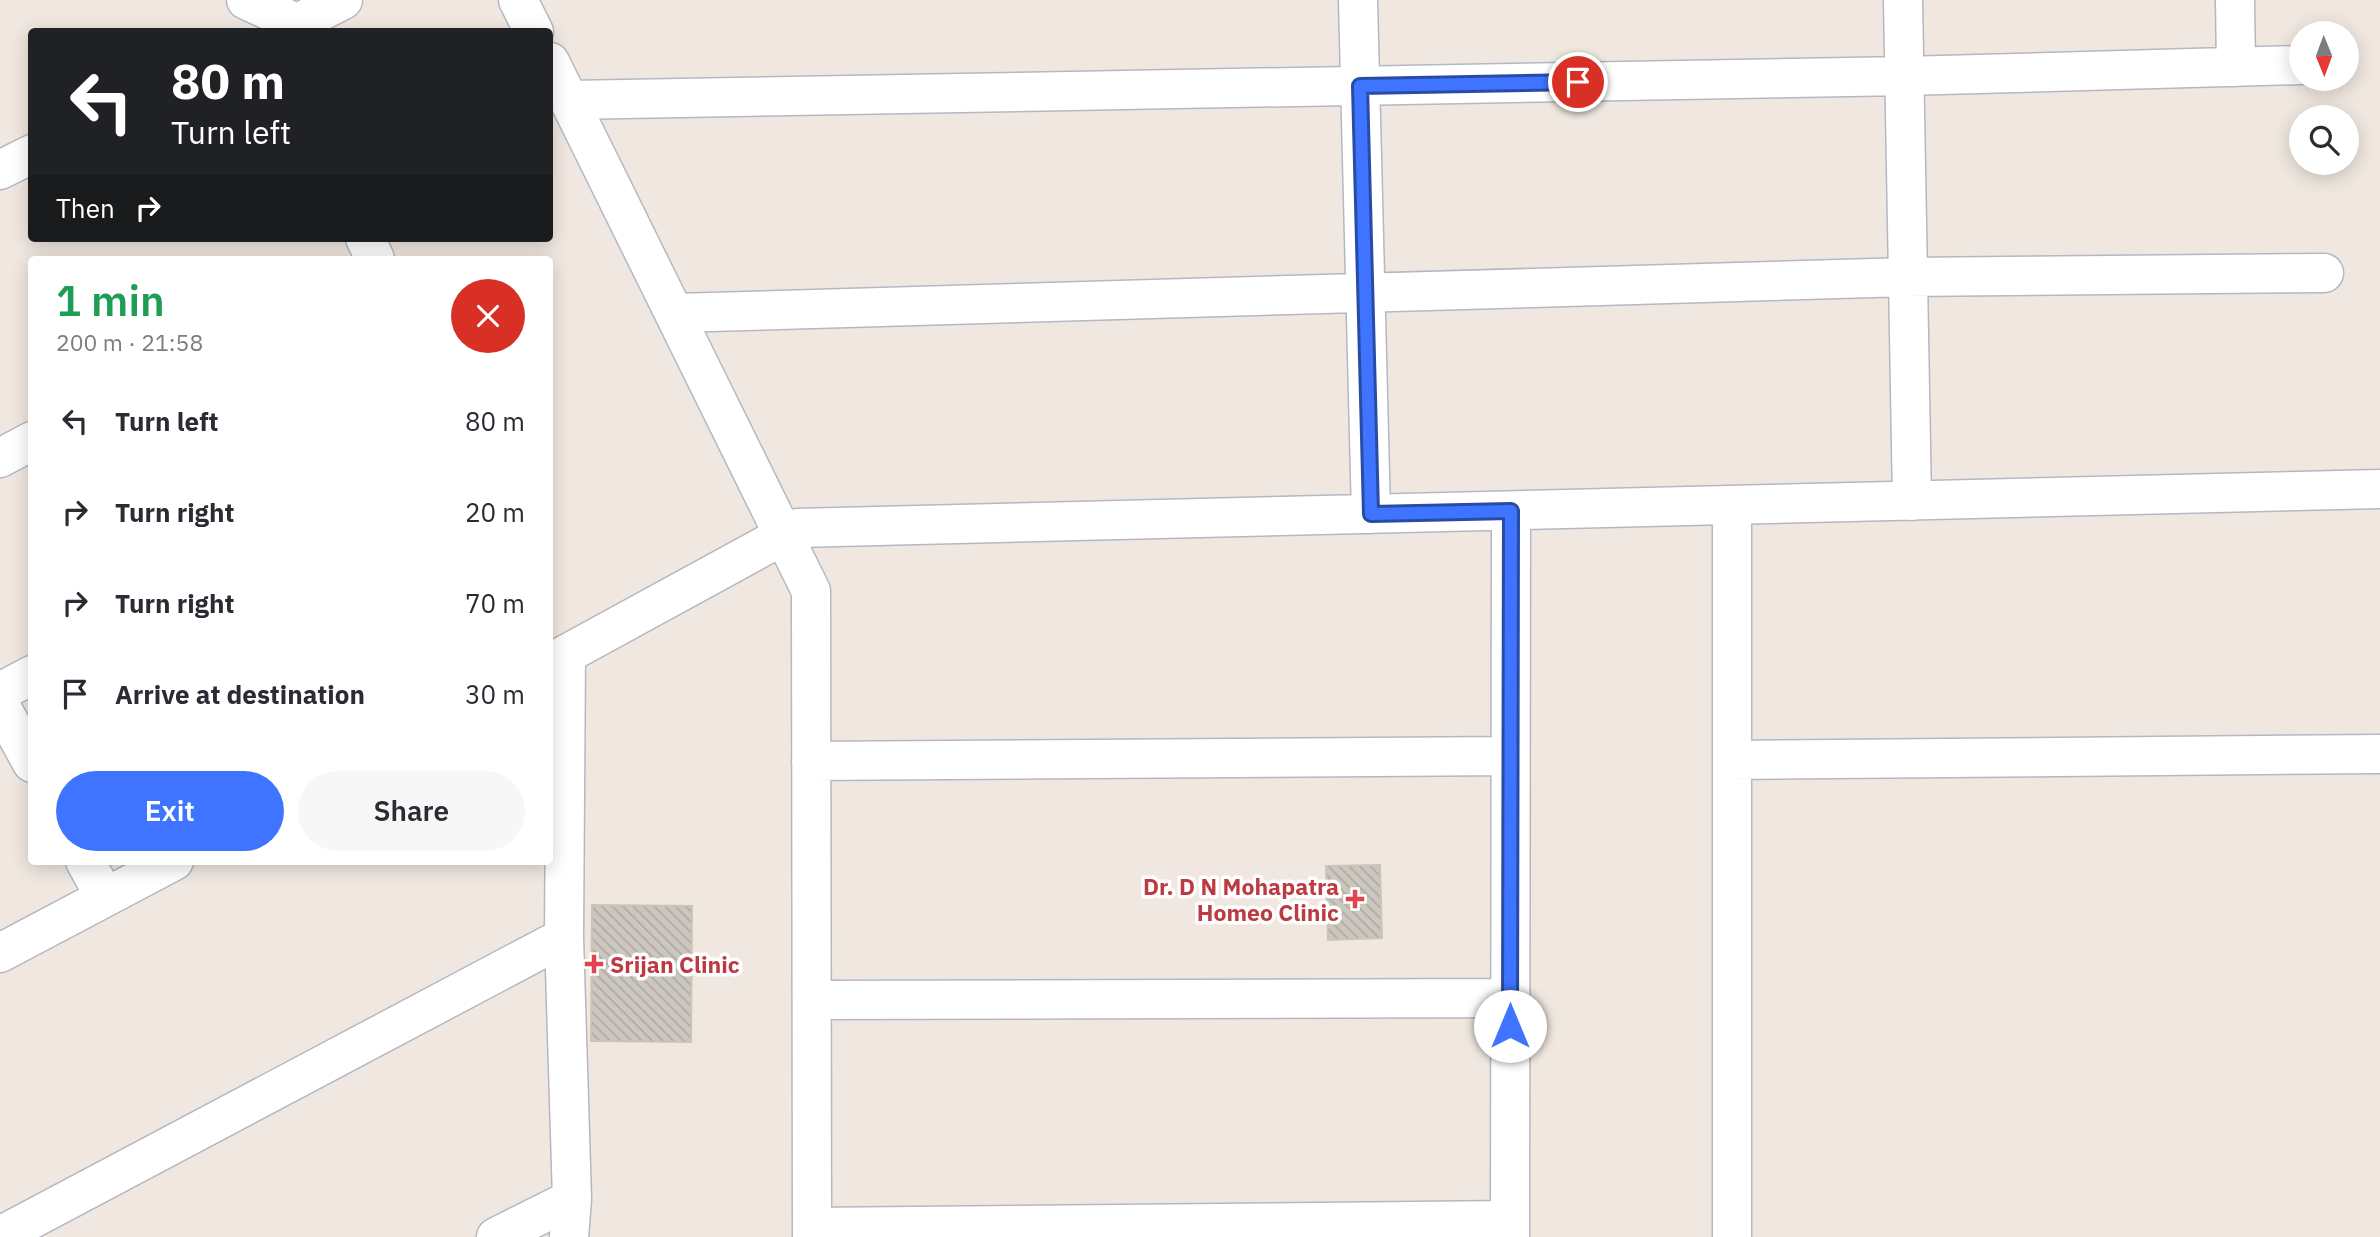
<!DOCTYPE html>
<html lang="en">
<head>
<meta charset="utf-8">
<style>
  :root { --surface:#fff; --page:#f7f7f7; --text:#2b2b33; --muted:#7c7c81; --accent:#3e74ff }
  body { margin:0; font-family:"IBM Plex Sans",sans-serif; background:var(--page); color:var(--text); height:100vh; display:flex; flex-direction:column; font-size:26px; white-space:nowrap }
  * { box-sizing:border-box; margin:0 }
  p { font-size:23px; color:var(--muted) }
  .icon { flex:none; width:38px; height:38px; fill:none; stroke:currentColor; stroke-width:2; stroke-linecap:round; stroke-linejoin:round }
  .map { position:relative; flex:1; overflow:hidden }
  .side { position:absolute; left:28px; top:256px; width:525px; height:609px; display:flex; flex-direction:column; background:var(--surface); border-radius:7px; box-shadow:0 4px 18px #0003 }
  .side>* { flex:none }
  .top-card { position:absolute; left:28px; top:28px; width:525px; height:214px; border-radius:7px; box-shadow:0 4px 18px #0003; background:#202124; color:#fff; overflow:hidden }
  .needle { width:46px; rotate:179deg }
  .controls { position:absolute; left:2289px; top:21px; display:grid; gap:14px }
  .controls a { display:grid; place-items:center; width:70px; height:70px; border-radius:50%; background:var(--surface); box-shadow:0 4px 18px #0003; font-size:35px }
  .pin { position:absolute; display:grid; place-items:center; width:60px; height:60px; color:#fff; margin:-30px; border:4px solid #fff; border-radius:50%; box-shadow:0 2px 7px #0007 }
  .me { position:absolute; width:77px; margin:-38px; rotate:0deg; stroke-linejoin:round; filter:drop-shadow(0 0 5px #0008) }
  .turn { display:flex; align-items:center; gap:24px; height:147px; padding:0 28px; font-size:32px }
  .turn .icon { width:91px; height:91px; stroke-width:2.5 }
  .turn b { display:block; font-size:49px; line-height:60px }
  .then { display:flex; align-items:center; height:66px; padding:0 28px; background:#0003; gap:14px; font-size:26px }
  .round { display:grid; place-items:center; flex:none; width:74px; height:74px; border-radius:37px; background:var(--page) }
  .head { display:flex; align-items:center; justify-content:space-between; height:119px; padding:0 28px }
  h1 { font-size:42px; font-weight:600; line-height:52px; color:#1e9e55 }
  .action { display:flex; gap:14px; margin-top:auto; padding:14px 28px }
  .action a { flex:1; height:80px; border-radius:42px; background:var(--accent); color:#fff; font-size:28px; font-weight:600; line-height:80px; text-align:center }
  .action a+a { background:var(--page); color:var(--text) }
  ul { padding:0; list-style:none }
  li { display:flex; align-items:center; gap:21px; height:91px; padding:0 28px }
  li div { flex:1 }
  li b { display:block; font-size:26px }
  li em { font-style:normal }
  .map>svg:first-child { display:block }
  .building { fill:url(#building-back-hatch); stroke:#cdc3b8; stroke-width:2 }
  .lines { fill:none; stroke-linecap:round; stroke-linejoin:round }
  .minor-casing { stroke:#b3b8c3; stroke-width:41 }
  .minor { stroke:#fff; stroke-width:38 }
  .route-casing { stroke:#284ba6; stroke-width:18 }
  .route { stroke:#3e74ff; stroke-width:12 }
  .health-dot { fill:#e0444e; stroke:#fff; stroke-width:2.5 }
  .labels { text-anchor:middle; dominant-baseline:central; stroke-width:7; stroke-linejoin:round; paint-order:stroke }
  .health-label { font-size:23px; font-weight:bold; fill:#be3a42; stroke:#fff; text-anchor:end }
</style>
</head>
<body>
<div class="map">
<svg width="2380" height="1237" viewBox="0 0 2380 1237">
  <defs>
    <pattern id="building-back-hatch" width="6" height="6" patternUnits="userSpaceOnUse" patternTransform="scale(1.75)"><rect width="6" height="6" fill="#cbc6be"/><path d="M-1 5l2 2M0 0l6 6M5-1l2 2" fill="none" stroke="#afaaa4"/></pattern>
  </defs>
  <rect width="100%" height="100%" fill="#f0e8e0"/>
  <path class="building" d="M 1380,865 L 1382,938 L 1328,940 L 1326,866 Z
    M 592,905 L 692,906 L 691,1042 L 591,1041 Z"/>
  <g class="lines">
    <defs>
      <path id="minor" d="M 246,0 L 296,23
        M 518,0 L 534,32
        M 1358,0 L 1371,514
        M 1903,0 L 1912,501
        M 2235,0 L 2236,67
        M 280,32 L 343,0
        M 550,62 L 811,591 L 812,1237
        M 569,100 L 1904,76 L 2301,65
        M 0,170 L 32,154
        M 365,238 L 375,259
        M 675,313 L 1907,277 L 2324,273
        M 0,458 L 32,441
        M 566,654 L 564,937 L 572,1199 L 569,1237
        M 550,663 L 797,528 L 2380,489
        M 0,692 L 32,675
        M 0,705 L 32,763
        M 1732,760 L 2380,754
        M 811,761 L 1510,756
        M 85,861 L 105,897
        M 0,953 L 174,861
        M 812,1000 L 1510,998
        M 812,1227 L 1510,1220
        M 0,1236 L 564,937
        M 496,1237 L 572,1199
        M 1510,1237 L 1511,511
        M 1732,1237 L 1732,505"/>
    </defs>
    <use href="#minor" class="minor-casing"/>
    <use href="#minor" class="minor"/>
  </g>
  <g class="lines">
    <defs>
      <path id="route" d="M 1510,1026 L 1511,511 L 1371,514 L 1360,86 L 1578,82"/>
    </defs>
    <use href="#route" class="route-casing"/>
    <use href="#route" class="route"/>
  </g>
  <g class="health-dot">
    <path d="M1351.5 888.5h7v7h7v7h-7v7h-7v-7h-7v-7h7z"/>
    <path d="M590.5 953.5h7v7h7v7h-7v7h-7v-7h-7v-7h7z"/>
  </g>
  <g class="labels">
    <g class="health-label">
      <text x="1339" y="886">Dr. D N Mohapatra<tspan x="1339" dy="26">Homeo Clinic</tspan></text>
      <text x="610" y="964" text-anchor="start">Srijan Clinic</text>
    </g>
  </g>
</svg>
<div class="controls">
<a><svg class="needle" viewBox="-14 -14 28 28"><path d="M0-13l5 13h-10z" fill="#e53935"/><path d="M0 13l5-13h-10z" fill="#7c7c81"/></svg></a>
<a><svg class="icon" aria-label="search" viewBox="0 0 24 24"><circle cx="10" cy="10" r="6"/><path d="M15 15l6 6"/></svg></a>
</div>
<div class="pin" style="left:1578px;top:82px;background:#d93025"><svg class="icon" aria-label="arrive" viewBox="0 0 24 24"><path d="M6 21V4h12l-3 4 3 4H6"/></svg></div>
<svg class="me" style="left:1510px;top:1026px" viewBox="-20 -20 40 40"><circle r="19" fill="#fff"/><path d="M0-13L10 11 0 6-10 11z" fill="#3e74ff"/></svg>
<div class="top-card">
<div class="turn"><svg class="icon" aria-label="left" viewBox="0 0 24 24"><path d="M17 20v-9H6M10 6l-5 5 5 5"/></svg><div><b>80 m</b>Turn left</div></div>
<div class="then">Then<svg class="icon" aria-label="right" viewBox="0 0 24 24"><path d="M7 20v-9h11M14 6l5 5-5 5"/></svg></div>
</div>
<section class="side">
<div class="head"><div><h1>1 min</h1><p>200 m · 21:58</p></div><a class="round" style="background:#d93025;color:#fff"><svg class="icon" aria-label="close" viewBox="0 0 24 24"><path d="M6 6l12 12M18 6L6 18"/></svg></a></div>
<ul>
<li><svg class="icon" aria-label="left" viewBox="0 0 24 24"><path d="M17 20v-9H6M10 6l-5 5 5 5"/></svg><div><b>Turn left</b></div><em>80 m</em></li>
<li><svg class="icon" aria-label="right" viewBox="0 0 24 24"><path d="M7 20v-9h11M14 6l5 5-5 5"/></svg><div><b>Turn right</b></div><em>20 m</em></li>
<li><svg class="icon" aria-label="right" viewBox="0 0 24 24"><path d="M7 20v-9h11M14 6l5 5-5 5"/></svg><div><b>Turn right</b></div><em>70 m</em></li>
<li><svg class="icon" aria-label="arrive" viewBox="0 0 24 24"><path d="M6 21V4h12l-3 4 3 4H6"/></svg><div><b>Arrive at destination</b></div><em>30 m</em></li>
</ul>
<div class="action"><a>Exit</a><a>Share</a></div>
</section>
</div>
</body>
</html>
